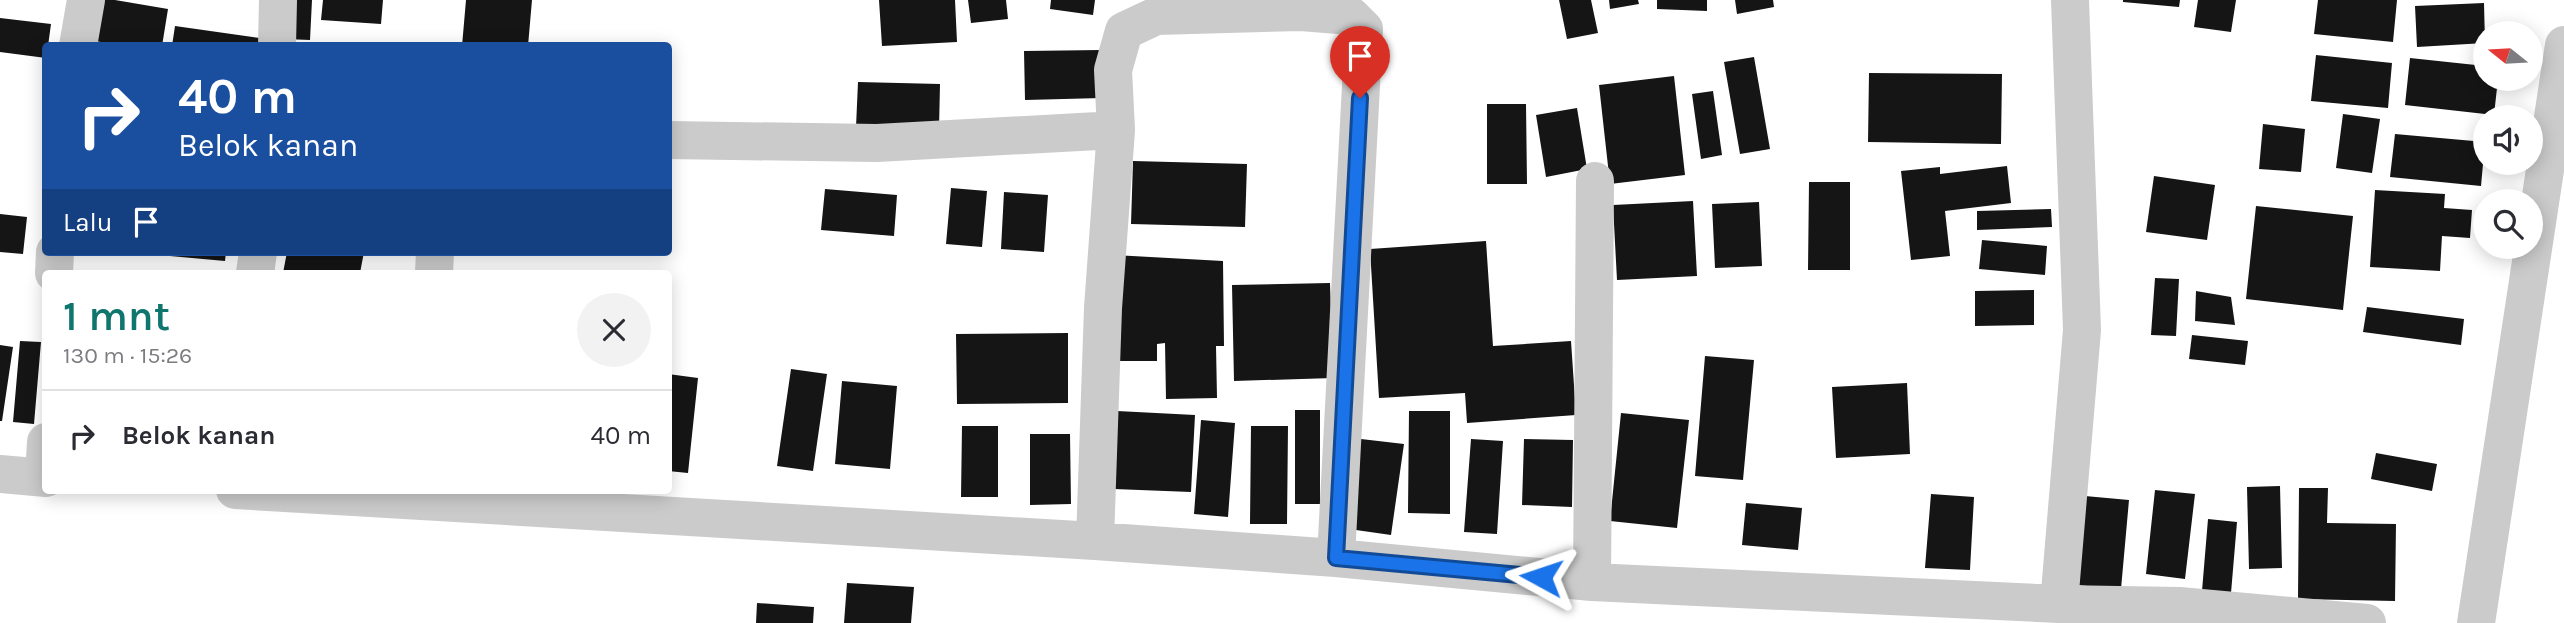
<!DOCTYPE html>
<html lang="id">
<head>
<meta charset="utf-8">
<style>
  :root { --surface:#fff; --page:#f2f2f3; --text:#2b2b33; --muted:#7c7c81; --line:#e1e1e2; --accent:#0f766e }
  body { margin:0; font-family:Karla,sans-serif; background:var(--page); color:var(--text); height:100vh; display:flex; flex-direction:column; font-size:26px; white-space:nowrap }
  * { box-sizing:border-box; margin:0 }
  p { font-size:23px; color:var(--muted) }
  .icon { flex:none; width:38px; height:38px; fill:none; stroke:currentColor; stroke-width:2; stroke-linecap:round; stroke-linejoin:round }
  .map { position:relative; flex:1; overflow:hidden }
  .details { position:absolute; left:42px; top:270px; width:630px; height:224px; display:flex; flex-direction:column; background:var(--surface); border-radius:7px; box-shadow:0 4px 18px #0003 }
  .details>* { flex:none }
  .banner { position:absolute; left:42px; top:42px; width:630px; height:214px; border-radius:7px; box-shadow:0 4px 18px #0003; background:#1a4fa0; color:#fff; overflow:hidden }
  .needle { width:46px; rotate:288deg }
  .controls { position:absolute; left:2473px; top:21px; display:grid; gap:14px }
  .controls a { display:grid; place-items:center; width:70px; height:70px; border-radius:50%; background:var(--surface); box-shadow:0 4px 18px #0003; font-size:35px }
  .pin { position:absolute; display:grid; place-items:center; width:60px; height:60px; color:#fff; margin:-72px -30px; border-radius:50% 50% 50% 0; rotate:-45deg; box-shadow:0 0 7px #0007 }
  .pin .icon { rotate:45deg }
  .me { position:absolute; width:77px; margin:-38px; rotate:275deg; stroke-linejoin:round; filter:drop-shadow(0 0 5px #0008) }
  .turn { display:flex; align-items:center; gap:24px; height:147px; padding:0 21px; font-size:32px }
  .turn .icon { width:91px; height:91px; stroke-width:2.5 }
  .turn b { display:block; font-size:49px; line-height:60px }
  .then { display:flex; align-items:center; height:66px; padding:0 21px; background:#0003; gap:14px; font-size:26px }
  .round { display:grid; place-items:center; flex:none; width:74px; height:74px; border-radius:37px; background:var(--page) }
  .overview { display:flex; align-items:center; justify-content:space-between; height:119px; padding:0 21px }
  h1 { font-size:42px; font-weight:600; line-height:52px; color:var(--accent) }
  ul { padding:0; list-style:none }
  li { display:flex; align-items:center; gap:21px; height:91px; padding:0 21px; border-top:2px solid var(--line) }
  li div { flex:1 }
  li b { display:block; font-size:26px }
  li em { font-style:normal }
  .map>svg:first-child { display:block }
  .building { fill:#151515 }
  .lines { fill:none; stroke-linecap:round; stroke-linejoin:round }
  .minor { stroke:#cbcbcb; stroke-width:38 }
  .route-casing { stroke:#114b97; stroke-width:18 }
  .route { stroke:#1a73e8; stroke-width:12 }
</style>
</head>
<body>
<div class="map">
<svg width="2564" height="623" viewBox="0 0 2564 623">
  <rect width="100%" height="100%" fill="#fff"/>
  <path class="building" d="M 98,0 L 115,0 L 168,9 L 162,46 L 122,46 L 90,40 Z
    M 288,0 L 312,0 L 310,40 L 285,39 Z
    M 323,0 L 383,0 L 381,24 L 321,20 Z
    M 466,0 L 532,0 L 528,46 L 462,46 Z
    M 879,0 L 955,0 L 957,42 L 882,46 Z
    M 968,0 L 1006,0 L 1008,19 L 971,23 Z
    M 1051,0 L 1095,0 L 1093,15 L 1050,9 Z
    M 1559,0 L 1591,0 L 1598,33 L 1567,39 Z
    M 1609,0 L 1638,0 L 1639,4 L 1610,9 Z
    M 1657,0 L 1707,0 L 1707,11 L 1657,9 Z
    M 1735,0 L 1773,0 L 1774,7 L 1737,14 Z
    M 2123,0 L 2180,0 L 2179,7 L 2123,2 Z
    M 2198,0 L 2236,0 L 2231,32 L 2194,27 Z
    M 2318,0 L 2397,0 L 2393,42 L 2314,34 Z
    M 2484,3 L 2485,43 L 2417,47 L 2415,6 Z
    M 0,18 L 51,24 L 48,46 L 46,46 L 46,58 L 0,52 Z
    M 175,26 L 267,39 L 266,46 L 172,46 Z
    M 1101,50 L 1102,98 L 1025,100 L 1024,51 Z
    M 2316,55 L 2392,63 L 2388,108 L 2311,101 Z
    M 1754,57 L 1770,149 L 1740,154 L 1724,62 Z
    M 2410,58 L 2485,66 L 2485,79 L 2498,79 L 2494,115 L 2405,105 Z
    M 1869,73 L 2002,74 L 2001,144 L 1868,142 Z
    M 1674,76 L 1685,175 L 1610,184 L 1599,85 Z
    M 858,82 L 940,84 L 939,129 L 856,127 Z
    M 1713,91 L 1722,155 L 1701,159 L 1692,94 Z
    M 1487,104 L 1526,104 L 1527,184 L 1487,184 Z
    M 1577,108 L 1587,169 L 1546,177 L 1536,115 Z
    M 2343,114 L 2380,119 L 2372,173 L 2336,168 Z
    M 2263,124 L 2305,129 L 2301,172 L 2259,169 Z
    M 2395,134 L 2485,142 L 2481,186 L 2390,177 Z
    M 1133,161 L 1247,164 L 1245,227 L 1131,224 Z
    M 2007,166 L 2011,203 L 1945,211 L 1950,256 L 1911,260 L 1901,171 L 1940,167 L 1940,174 Z
    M 2154,176 L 2215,185 L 2207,240 L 2146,232 Z
    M 1809,182 L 1850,182 L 1850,270 L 1808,270 Z
    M 951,188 L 987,191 L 982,247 L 946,244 Z
    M 825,189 L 897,195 L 894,236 L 821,230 Z
    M 2375,190 L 2445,194 L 2444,208 L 2472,210 L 2470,238 L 2442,236 L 2440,271 L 2370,267 Z
    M 1004,192 L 1048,195 L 1044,252 L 1001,249 Z
    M 1693,201 L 1697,276 L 1617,280 L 1613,205 Z
    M 1759,202 L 1762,266 L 1715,268 L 1712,204 Z
    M 2256,206 L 2353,216 L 2343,310 L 2246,299 Z
    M 2051,209 L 2052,227 L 1977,230 L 1977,211 Z
    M 0,214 L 27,217 L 23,254 L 0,252 Z
    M 1982,240 L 2047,246 L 2045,275 L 1979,269 Z
    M 1486,241 L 1493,346 L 1571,341 L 1576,415 L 1467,423 L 1465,393 L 1379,398 L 1370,249 Z
    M 148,252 L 226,252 L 225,261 L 148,254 Z
    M 287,252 L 364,252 L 360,273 L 283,273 Z
    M 1114,255 L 1223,261 L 1224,346 L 1216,346 L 1217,398 L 1166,399 L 1165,343 L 1157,344 L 1157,361 L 1116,361 Z
    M 2155,278 L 2179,279 L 2176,336 L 2151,335 Z
    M 1330,283 L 1333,378 L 1234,381 L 1232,285 Z
    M 2034,290 L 2034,325 L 1975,326 L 1975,291 Z
    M 2196,291 L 2231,297 L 2235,325 L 2195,321 Z
    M 2367,307 L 2464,319 L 2461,345 L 2363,332 Z
    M 1068,333 L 1068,403 L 957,404 L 956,334 Z
    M 2192,335 L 2248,341 L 2245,365 L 2189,359 Z
    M 20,341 L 41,342 L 34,424 L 13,422 Z
    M 0,345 L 13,347 L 2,421 L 0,421 Z
    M 1705,356 L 1754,360 L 1743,480 L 1695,476 Z
    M 791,369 L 827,374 L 813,471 L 777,466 Z
    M 668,374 L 698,378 L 688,473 L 668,471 Z
    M 842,381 L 897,386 L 890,469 L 835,464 Z
    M 1907,383 L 1910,454 L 1836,458 L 1832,387 Z
    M 1295,410 L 1320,410 L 1320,504 L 1295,504 Z
    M 1117,411 L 1195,415 L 1191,492 L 1114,489 Z
    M 1409,411 L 1450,411 L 1450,514 L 1408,513 Z
    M 1621,413 L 1689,420 L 1677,528 L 1610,521 Z
    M 1201,420 L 1235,423 L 1228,517 L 1194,514 Z
    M 962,426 L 998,426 L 998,497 L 961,497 Z
    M 1251,426 L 1288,426 L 1287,524 L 1250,524 Z
    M 1030,434 L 1070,434 L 1071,504 L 1030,505 Z
    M 1361,439 L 1404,444 L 1391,535 L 1349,529 Z
    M 1471,439 L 1503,441 L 1497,534 L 1464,532 Z
    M 1524,439 L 1573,440 L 1572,507 L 1522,505 Z
    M 2376,453 L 2437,464 L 2432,491 L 2371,479 Z
    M 2280,486 L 2282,568 L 2249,569 L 2247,487 Z
    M 2299,488 L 2328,488 L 2327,523 L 2396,524 L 2395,601 L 2298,599 Z
    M 2155,490 L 2195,494 L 2185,579 L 2146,574 Z
    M 1931,494 L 1974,497 L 1970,570 L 1925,568 Z
    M 2085,496 L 2129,500 L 2121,589 L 2077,585 Z
    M 1746,503 L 1802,508 L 1798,550 L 1742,545 Z
    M 2208,519 L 2237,522 L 2231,593 L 2202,591 Z
    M 847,583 L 914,587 L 911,623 L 844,623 Z
    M 757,603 L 814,607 L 813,623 L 756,623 Z"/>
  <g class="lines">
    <path class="minor" d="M 78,46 L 86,0
      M 277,46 L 278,0
      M 1116,130 L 1113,70 L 1124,31 L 1156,16 L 1301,12 L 1351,16 L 1364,29 L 1336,558
      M 668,140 L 877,143 L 1116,130 L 1103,308 L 1095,541
      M 54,273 L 55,252
      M 255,273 L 258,252
      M 434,273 L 435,252
      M 0,474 L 46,478
      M 44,477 L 46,442
      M 235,490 L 1095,541 L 1336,558 L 1592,582 L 2059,604 L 2179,606 L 2367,623
      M 1592,582 L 1595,181
      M 2059,604 L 2082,330 L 2070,0
      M 2476,623 L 2564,45"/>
  </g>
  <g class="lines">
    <defs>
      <path id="route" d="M 1360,98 L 1336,558 L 1541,577"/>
    </defs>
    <use href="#route" class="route-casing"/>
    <use href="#route" class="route"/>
  </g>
</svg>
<div class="controls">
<a><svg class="needle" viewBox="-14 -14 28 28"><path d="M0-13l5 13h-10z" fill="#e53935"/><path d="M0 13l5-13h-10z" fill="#7c7c81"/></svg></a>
<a><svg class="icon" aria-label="sound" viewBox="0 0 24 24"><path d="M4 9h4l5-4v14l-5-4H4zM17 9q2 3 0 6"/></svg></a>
<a><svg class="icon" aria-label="search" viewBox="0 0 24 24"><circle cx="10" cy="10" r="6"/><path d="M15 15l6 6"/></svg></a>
</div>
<div class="pin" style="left:1360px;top:98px;background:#d93025"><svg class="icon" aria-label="arrive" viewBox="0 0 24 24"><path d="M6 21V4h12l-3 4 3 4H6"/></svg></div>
<svg class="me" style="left:1541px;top:577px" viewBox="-20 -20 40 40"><path d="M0-17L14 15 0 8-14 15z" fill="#1a73e8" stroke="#fff" stroke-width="4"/></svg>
<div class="banner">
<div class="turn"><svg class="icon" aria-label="right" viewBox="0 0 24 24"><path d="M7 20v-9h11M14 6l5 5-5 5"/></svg><div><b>40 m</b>Belok kanan</div></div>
<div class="then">Lalu<svg class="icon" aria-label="arrive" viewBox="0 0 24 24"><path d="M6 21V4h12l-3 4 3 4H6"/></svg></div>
</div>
<section class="details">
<div class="overview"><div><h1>1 mnt</h1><p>130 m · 15:26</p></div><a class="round"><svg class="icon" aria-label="close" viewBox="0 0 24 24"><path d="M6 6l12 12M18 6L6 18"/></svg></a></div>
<ul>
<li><svg class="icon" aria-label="right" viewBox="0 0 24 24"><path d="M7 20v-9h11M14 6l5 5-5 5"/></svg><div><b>Belok kanan</b></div><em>40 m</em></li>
</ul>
</section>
</div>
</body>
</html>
